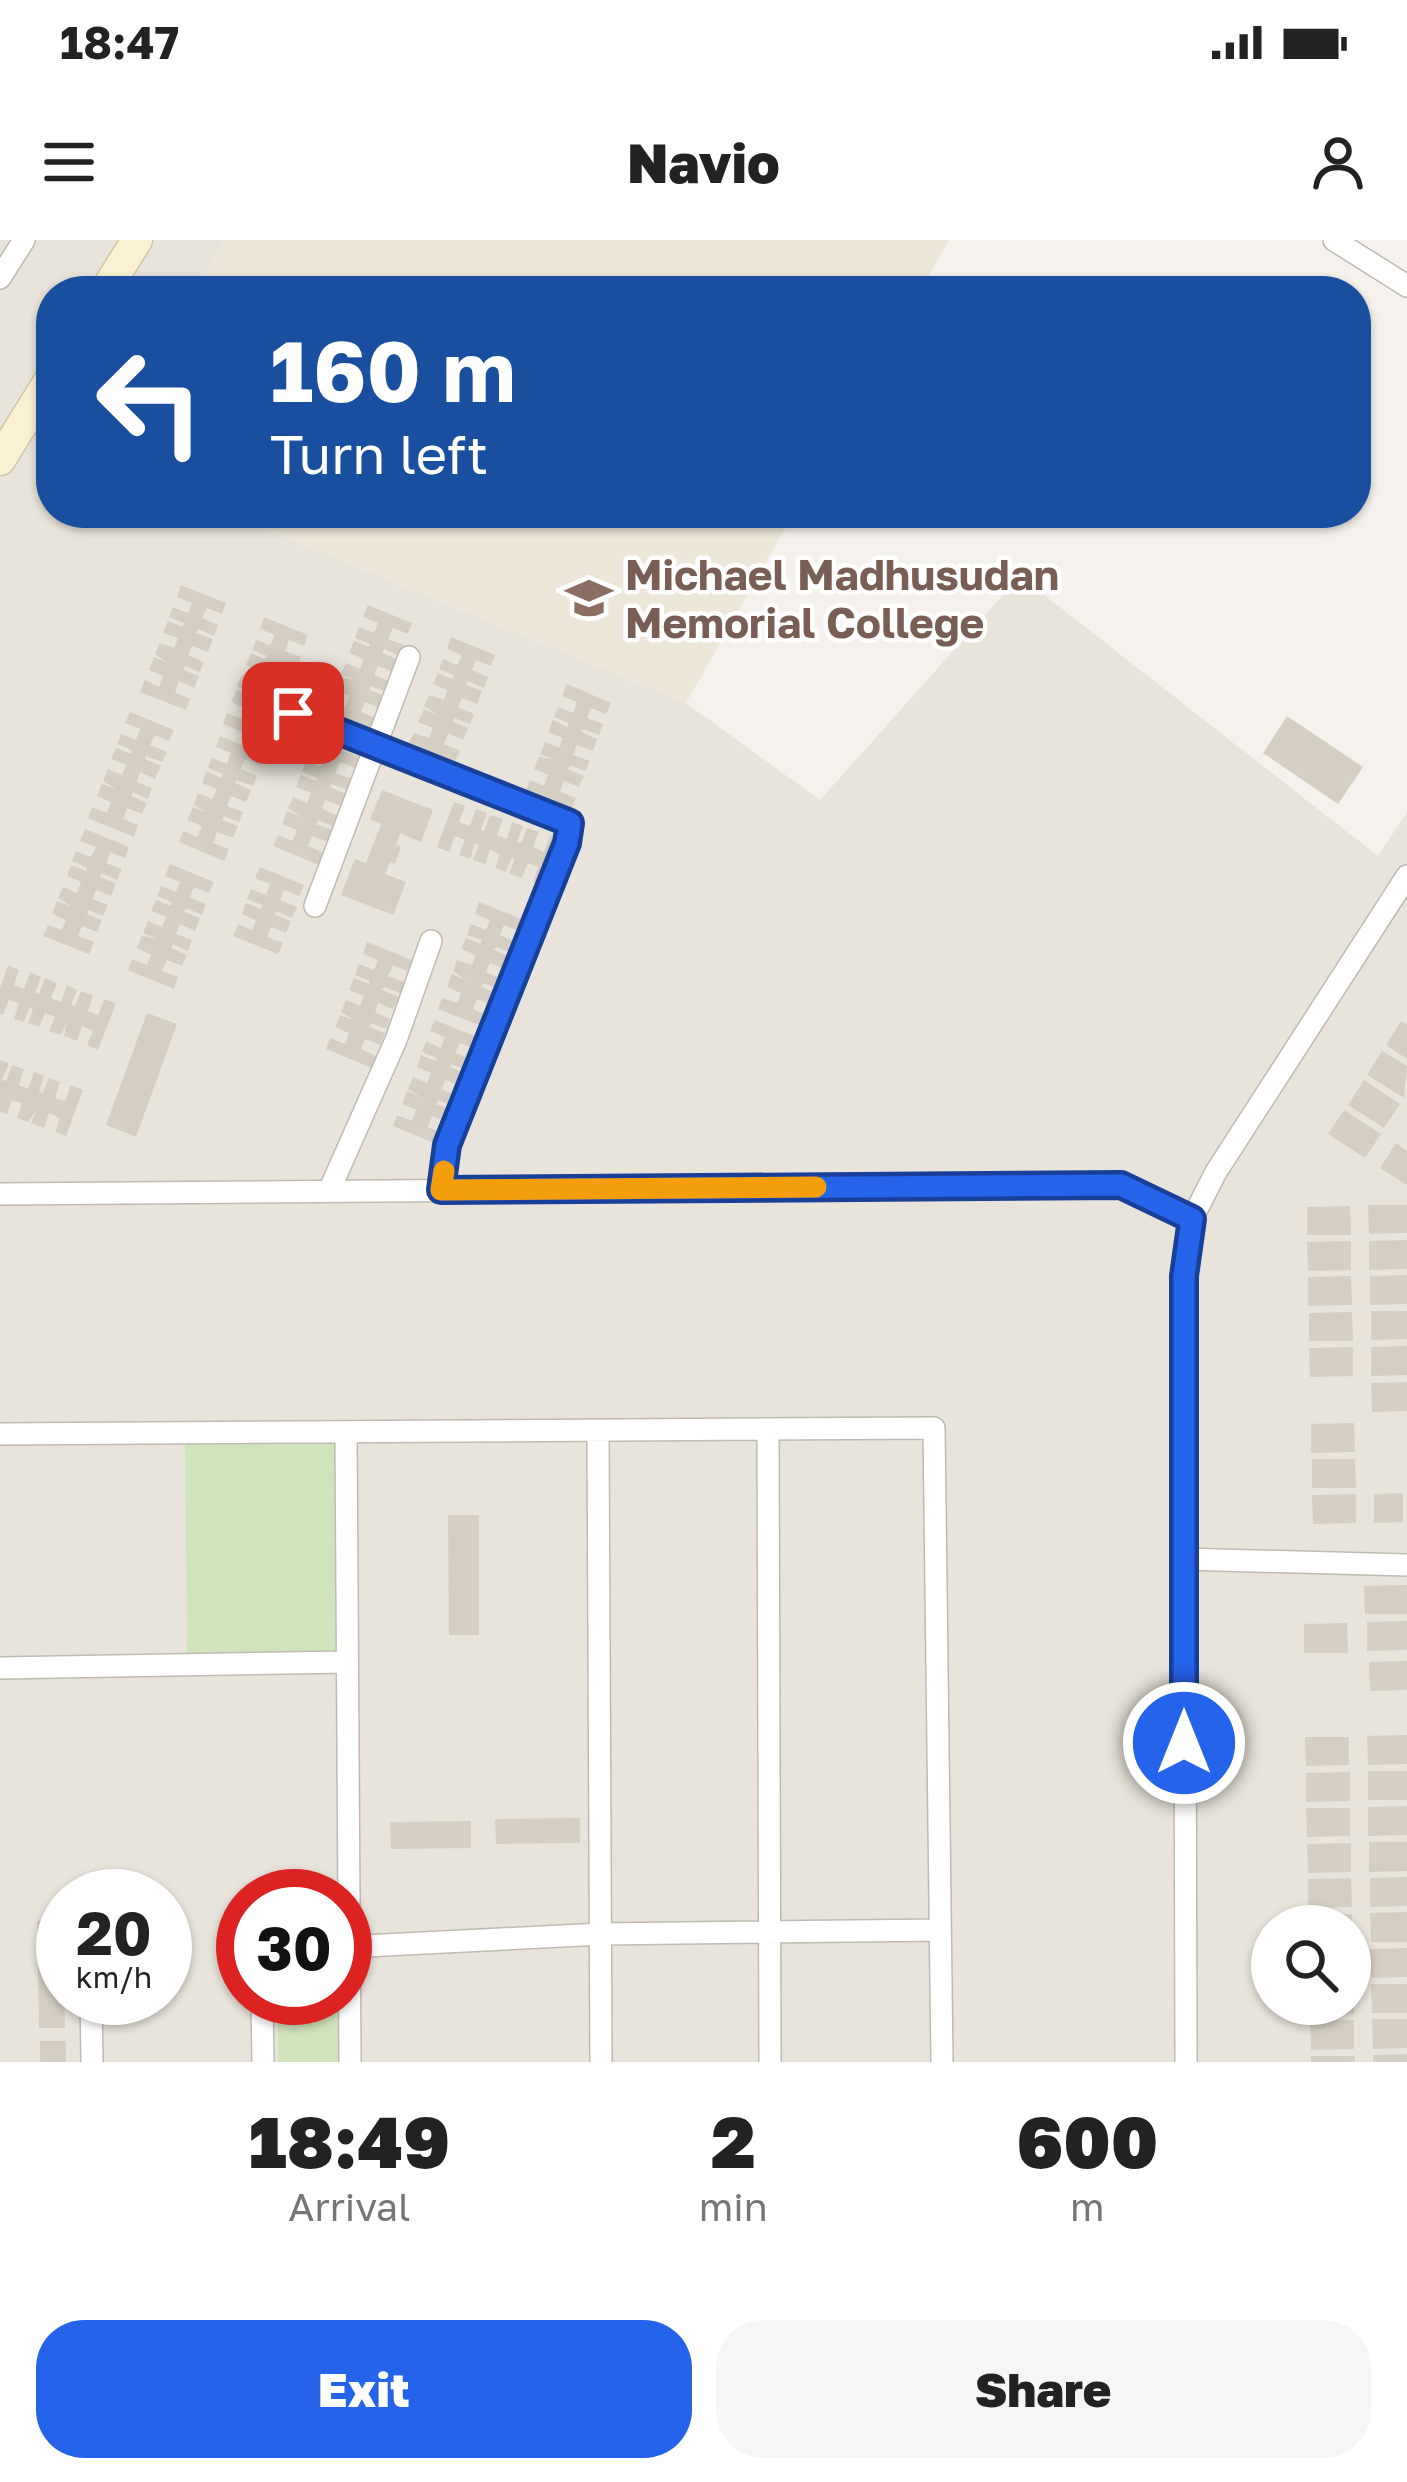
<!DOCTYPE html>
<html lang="en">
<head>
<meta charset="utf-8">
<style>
  :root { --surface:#fff; --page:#f6f6f6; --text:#222; --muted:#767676; --accent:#2563eb }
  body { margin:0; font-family:"Golos Text",sans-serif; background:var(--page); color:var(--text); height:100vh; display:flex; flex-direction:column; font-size:45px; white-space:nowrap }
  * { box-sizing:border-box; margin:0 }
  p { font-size:39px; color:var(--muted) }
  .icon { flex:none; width:66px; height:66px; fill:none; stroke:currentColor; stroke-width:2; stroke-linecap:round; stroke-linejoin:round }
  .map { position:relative; height:1822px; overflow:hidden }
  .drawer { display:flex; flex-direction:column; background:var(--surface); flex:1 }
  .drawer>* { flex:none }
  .hud { position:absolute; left:36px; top:36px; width:1335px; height:252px; border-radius:48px; box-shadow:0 3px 9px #0004; background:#1a4fa0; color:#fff; overflow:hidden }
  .tools { position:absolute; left:1251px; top:1665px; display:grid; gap:24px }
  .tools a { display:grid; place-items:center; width:120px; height:120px; border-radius:50%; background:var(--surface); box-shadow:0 3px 9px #0004; font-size:60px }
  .speed { position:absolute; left:36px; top:1629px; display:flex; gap:24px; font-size:60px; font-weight:700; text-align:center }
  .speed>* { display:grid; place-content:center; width:156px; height:156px; border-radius:50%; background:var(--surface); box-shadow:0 3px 9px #0004; line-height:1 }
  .speed small { font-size:30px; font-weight:400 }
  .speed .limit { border:18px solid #d22; background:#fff; color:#111 }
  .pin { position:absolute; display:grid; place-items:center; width:102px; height:102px; color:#fff; margin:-51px; border-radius:24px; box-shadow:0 6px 18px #0006 }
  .me { position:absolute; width:132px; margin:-66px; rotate:0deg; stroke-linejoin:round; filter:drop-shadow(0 0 9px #0008) }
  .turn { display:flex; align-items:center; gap:42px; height:252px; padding:0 36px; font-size:54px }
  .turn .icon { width:156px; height:156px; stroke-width:2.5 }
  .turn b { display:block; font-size:84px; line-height:102px }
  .eta { display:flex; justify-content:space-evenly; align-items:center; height:204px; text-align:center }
  .eta b { font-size:72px; font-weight:800; line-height:84px }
  .primary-button { display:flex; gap:24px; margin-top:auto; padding:24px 36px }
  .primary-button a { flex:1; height:138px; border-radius:48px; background:var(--accent); color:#fff; font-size:48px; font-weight:800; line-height:138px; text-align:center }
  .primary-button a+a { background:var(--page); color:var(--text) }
  .status { display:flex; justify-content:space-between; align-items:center; height:84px; padding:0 60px; background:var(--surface); direction:ltr }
  .status svg { height:33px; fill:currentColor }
  header { display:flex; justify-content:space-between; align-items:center; height:156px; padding:0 36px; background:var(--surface); font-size:54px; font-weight:800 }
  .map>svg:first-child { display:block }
  .residential { fill:#e8e4db; fill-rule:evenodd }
  .education { fill:#ece7d8 }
  .green { fill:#d0e4bb }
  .building { fill:#d5cfc3 }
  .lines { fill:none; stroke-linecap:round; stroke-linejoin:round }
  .street-casing { stroke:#bfbab0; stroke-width:24 }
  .secondary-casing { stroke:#cfc5a2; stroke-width:33 }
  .street { stroke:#fff; stroke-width:21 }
  .secondary { stroke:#f9f1d2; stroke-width:30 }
  .route-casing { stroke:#184099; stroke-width:30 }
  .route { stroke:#2563eb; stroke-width:21 }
  .slow { stroke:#f59e0b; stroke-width:21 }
  .labels { text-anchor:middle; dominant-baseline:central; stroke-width:9; stroke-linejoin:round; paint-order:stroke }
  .education-label { font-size:42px; font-weight:bold; fill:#785e54; stroke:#fff; text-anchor:start }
</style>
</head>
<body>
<div class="status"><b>18:47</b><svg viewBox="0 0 49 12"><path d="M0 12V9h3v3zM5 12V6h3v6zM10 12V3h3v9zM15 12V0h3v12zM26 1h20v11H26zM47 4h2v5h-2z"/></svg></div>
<header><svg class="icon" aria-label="menu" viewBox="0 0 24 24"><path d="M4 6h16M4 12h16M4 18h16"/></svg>Navio<svg class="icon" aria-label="person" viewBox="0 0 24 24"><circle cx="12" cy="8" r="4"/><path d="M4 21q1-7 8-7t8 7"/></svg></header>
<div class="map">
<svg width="1407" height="1822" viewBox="0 0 1407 1822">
  <rect width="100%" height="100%" fill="#f5f2ed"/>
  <path class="residential" d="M 0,0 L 225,0 L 196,51 L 51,51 L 51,273 L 227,273 L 686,463 L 820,560 L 1020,336 L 1378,616 L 1407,572 L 1407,1822 L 0,1822 ZM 63,1656 L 165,1656 L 165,1758 L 63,1758 ZM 243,1656 L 345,1656 L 345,1758 L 243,1758 ZM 1272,1686 L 1350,1686 L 1350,1764 L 1272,1764 Z"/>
  <path class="education" d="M 225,0 L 949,0 L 920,51 L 196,51 Z
    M 227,273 L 794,273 L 686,463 Z"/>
  <path class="green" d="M 346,1192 L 347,1422 L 187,1417 L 185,1198 Z
    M 277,1758 L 338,1758 L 339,1822 L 278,1822 Z"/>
  <path class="building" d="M 181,345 L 226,363 L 222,374 L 207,368 L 202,378 L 218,385 L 214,396 L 198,389 L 196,393 L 213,399 L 208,412 L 192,406 L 188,415 L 204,422 L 200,432 L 185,426 L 183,430 L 199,436 L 194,448 L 179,441 L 175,452 L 190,459 L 186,470 L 140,452 L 145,440 L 159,447 L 163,436 L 149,430 L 154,417 L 168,423 L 155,414 L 160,403 L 174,408 L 178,398 L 163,393 L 168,381 L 183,387 L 184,383 L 169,377 L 173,367 L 188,373 L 192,363 L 177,357 Z
    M 368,365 L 412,383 L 408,394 L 393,388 L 388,399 L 404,405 L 400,416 L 384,409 L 382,413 L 399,420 L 394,432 L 378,426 L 374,435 L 391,442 L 386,452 L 371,446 L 369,450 L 385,456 L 380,468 L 365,462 L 361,472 L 377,479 L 372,490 L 326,472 L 331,461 L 345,467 L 349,456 L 335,450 L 340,437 L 356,440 L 341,434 L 346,423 L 360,429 L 364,419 L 349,413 L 354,401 L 369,407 L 370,404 L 355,398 L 359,387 L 374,393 L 378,383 L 363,377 Z
    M 264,377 L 308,395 L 304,406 L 289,400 L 285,411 L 301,417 L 297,428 L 280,422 L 279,425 L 295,432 L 290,444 L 275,438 L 271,447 L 287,454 L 283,464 L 267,458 L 266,462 L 281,468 L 276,480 L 261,474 L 257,484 L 273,491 L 268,503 L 223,484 L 227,473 L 242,479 L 246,468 L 231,462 L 237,450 L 251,455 L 237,446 L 242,435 L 256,441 L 260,431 L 246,425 L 251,413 L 265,419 L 267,416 L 252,410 L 256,400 L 270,405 L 275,395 L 260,389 Z
    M 451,397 L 495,415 L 491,426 L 476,420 L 472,430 L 488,437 L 484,448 L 468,441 L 466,445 L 482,451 L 477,464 L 462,458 L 458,467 L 474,474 L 470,484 L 454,478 L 453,482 L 468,488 L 463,500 L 448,493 L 444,504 L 460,511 L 455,522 L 409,503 L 414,493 L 429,498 L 433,488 L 418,482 L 424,469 L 438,475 L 424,466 L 429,455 L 444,460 L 447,450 L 433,444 L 438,433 L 452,439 L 454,435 L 439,429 L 443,419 L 457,425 L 462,415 L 447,409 Z
    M 567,444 L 611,463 L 606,474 L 591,468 L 587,478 L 603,484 L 599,495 L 583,489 L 581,492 L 597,499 L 593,511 L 577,505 L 573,515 L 590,521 L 585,531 L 570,525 L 568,529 L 584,536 L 579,547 L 564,541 L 560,552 L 576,558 L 571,570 L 525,551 L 530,540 L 544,546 L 548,535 L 534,529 L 539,517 L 555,520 L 540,514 L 545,502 L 559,508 L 563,498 L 548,492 L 553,480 L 567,487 L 569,483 L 554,477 L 558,467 L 573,473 L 577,462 L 562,456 Z
    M 130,472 L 174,490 L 169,501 L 155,495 L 150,505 L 167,512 L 162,522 L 146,516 L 145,519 L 161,526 L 155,539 L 140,532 L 137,542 L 152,548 L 148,559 L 133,552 L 131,556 L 147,563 L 142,574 L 127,568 L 123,579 L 138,585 L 134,597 L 88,578 L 92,567 L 107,573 L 111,562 L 97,556 L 102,544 L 116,549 L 103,541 L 108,529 L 122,535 L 126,525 L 111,519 L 116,508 L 131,514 L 132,510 L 117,504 L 121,494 L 136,500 L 140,489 L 125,483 Z
    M 1287,476 L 1363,527 L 1338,564 L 1263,513 Z
    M 220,496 L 265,514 L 260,525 L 245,519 L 241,529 L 257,536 L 253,546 L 236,540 L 235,543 L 251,550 L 246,562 L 231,556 L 227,566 L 243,572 L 239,582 L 224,576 L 222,580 L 238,586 L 233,598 L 217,592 L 213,603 L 229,609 L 224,621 L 179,602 L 183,591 L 197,597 L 202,586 L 187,580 L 193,567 L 207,573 L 194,565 L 198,553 L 212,559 L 217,549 L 202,543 L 206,531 L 221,538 L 223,534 L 208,528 L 212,518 L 227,524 L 231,513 L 216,507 Z
    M 315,499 L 359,517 L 355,528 L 340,522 L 335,533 L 352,539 L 347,550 L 331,544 L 330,547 L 346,554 L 341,566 L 325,560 L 322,569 L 338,576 L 333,586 L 318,580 L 316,584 L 332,590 L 327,602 L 312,596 L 308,606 L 323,613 L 319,625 L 273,606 L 278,595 L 292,601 L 297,590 L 282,584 L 287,571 L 301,577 L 288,568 L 293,557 L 307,563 L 311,553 L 296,547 L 301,535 L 316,541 L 317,538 L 302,532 L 306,521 L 321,527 L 325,517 L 310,511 Z
    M 382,550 L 433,570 L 421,602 L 400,593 L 396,605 L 401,607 L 395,624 L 390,622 L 385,634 L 406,642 L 393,675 L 341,655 L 355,619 L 366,623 L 381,584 L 370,579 Z
    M 454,562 L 465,566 L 459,582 L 470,586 L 476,569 L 487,573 L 481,590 L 484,591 L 490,575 L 503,579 L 497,595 L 507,599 L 512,582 L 523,586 L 517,602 L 521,603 L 527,588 L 539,592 L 533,607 L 544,612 L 550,595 L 561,600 L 544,646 L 533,642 L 538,627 L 528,623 L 522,638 L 509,633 L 515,619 L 512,617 L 506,632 L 495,628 L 500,614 L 490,610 L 485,624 L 473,620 L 479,605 L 475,604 L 470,619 L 459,615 L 465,600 L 455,596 L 449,612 L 437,607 Z
    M 85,589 L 129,607 L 125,618 L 110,612 L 106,623 L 122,629 L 117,640 L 101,633 L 100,637 L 116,643 L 111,656 L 96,650 L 92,659 L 108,665 L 103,676 L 88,670 L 87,674 L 102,680 L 97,692 L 82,686 L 78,696 L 94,702 L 89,714 L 43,696 L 48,685 L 62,690 L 66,680 L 52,674 L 57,661 L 72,667 L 58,658 L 63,647 L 77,653 L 81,642 L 67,636 L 71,625 L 86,631 L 87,628 L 72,621 L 76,611 L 91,617 L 96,607 L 80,601 Z
    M 170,624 L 214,642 L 209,653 L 194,647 L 190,657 L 206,664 L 202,675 L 186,668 L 184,672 L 200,678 L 195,691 L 180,684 L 176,694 L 192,700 L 188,711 L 173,704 L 171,708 L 187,715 L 182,726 L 167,720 L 162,731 L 178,737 L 174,749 L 128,730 L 132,719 L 147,725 L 151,715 L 137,708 L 142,696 L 157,699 L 143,693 L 148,681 L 162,687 L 166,677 L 151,671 L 156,660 L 170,666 L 172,662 L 157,656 L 161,646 L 176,652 L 180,642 L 165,636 Z
    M 260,627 L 304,645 L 299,656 L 284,650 L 280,660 L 297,667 L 292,678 L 276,671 L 275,675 L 291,681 L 286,693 L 271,687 L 267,697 L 283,703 L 278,714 L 233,696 L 238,684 L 252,690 L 256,680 L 242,674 L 246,663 L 261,669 L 262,665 L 247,659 L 251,649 L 266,655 L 270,644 L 255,638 Z
    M 479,662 L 524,680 L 519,691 L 504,685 L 500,695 L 516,702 L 512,713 L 496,707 L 494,710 L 510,717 L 505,729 L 490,723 L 486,732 L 502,739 L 498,749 L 483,743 L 481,747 L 497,753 L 492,765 L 477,759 L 473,769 L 488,776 L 484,787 L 438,769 L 442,758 L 457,763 L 461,753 L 447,747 L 452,734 L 466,740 L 453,731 L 457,720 L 472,725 L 476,715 L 461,709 L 466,698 L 480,704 L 482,700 L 467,695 L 471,684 L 486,690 L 490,680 L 475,674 Z
    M 367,702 L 412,720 L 407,731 L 393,725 L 388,736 L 404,742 L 400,753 L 384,747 L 382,750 L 399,757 L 393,769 L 378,763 L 375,772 L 390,779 L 386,789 L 371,783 L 369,787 L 385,793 L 380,805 L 365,799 L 361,809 L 376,816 L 372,828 L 326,809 L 330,798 L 345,804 L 349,793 L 335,787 L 340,775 L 354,780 L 341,772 L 346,760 L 360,766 L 364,756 L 349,750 L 354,738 L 369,744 L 370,741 L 355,735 L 359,724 L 374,730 L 378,720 L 363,714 Z
    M 8,725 L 19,730 L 14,745 L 24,749 L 30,732 L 41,737 L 35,753 L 39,754 L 45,738 L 57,743 L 51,758 L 61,762 L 67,745 L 77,750 L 71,765 L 75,766 L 81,751 L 93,755 L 88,771 L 98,775 L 104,759 L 116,763 L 98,810 L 87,805 L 93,791 L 82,786 L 77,801 L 64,796 L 67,781 L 61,795 L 49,791 L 55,777 L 45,773 L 39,787 L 28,783 L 33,769 L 30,767 L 24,782 L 14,779 L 19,763 L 9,760 L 3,775 L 0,774 L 0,748 Z
    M 147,773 L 177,784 L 136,897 L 106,885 Z
    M 435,780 L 479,798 L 475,809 L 460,803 L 455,813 L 472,819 L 467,830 L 451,824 L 450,827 L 466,834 L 461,846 L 445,840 L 442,849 L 457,856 L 453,866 L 438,860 L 436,864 L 452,870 L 447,882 L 432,876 L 428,887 L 443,893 L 439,905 L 393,886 L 397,875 L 412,881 L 416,870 L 402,864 L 407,851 L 421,857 L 408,849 L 413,837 L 427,843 L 431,833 L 417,827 L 421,815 L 436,821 L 437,818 L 422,812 L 426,801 L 441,808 L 445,797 L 430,791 Z
    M 1401,781 L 1407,784 L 1407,819 L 1386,805 Z
    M 1382,811 L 1407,826 L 1404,858 L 1367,835 Z
    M 0,820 L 9,823 L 2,840 L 6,841 L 12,825 L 24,829 L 19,845 L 28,849 L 34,832 L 44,836 L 39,852 L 43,853 L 49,838 L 60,842 L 55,858 L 65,861 L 71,845 L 83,850 L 66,896 L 55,892 L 60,878 L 49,873 L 44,888 L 31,883 L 37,869 L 28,882 L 17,878 L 22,863 L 12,860 L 7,874 L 0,872 Z
    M 1364,840 L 1400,864 L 1384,888 L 1348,865 Z
    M 1344,870 L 1381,894 L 1365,918 L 1328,894 Z
    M 1396,903 L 1407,911 L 1407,945 L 1380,928 Z
    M 1368,965 L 1407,965 L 1407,993 L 1369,994 Z
    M 1350,966 L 1351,995 L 1307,995 L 1307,967 Z
    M 1407,1000 L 1407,1029 L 1369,1030 L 1369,1001 Z
    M 1351,1001 L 1351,1030 L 1308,1031 L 1307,1002 Z
    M 1407,1035 L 1407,1064 L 1370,1065 L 1370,1036 Z
    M 1351,1036 L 1352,1065 L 1308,1066 L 1308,1037 Z
    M 1371,1071 L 1407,1071 L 1407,1099 L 1371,1100 Z
    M 1352,1072 L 1353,1101 L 1309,1101 L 1309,1073 Z
    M 1407,1106 L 1407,1135 L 1371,1136 L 1371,1107 Z
    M 1353,1107 L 1353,1136 L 1310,1137 L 1309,1108 Z
    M 1407,1142 L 1407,1171 L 1372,1172 L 1371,1143 Z
    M 1354,1183 L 1355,1212 L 1311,1213 L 1311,1184 Z
    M 1312,1219 L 1355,1219 L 1356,1248 L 1312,1248 Z
    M 1403,1253 L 1403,1282 L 1374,1283 L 1374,1254 Z
    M 1356,1254 L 1356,1283 L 1313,1284 L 1312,1255 Z
    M 448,1275 L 479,1275 L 479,1395 L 449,1395 Z
    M 1407,1345 L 1407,1374 L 1365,1374 L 1364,1346 Z
    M 1407,1381 L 1407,1410 L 1367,1411 L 1367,1382 Z
    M 1347,1383 L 1348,1413 L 1304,1413 L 1304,1384 Z
    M 1407,1421 L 1407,1450 L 1370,1451 L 1369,1422 Z
    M 1407,1495 L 1407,1524 L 1368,1525 L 1367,1496 Z
    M 1305,1497 L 1349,1497 L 1349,1525 L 1306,1526 Z
    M 1368,1531 L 1407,1531 L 1407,1560 L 1368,1560 Z
    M 1350,1532 L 1350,1561 L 1306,1562 L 1306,1533 Z
    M 1407,1566 L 1407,1595 L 1368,1596 L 1368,1567 Z
    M 1306,1568 L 1350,1568 L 1350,1596 L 1307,1597 Z
    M 580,1578 L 580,1603 L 496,1604 L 495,1579 Z
    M 471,1581 L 471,1608 L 391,1609 L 390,1582 Z
    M 1369,1602 L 1407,1602 L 1407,1631 L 1369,1632 Z
    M 1351,1603 L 1351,1632 L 1308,1633 L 1307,1604 Z
    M 1407,1637 L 1407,1666 L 1370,1667 L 1370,1638 Z
    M 1351,1638 L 1352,1667 L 1308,1668 L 1308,1639 Z
    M 1407,1672 L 1407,1702 L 1371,1702 L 1370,1673 Z
    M 1308,1674 L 1352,1674 L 1352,1686 L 1309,1686 Z
    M 63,1680 L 65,1788 L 39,1788 L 37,1681 Z
    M 1407,1708 L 1407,1737 L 1371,1738 L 1370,1709 Z
    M 1371,1744 L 1407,1744 L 1407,1773 L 1372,1773 Z
    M 1310,1764 L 1354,1764 L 1354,1774 L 1310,1775 Z
    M 1372,1779 L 1407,1779 L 1407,1808 L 1373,1809 Z
    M 1354,1780 L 1354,1809 L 1311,1810 L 1310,1781 Z
    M 40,1801 L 66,1801 L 66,1822 L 40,1822 Z
    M 1407,1814 L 1407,1822 L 1373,1822 L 1373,1815 Z
    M 1311,1816 L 1355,1816 L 1355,1822 L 1311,1822 Z"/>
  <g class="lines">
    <defs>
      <path id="street" d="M 1334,0 L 1407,46
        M 0,38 L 24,0
        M 293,473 L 570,583 L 567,603 L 447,905 L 441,950
        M 315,666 L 409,417
        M 329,951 L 396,800 L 431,701
        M 0,954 L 1121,945 L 1192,979
        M 768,1189 L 770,1822
        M 598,1190 L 601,1822
        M 346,1192 L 350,1822
        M 0,1194 L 934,1188 L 942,1822
        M 1183,1319 L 1407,1325
        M 0,1428 L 347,1422
        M 345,1707 L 601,1694 L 940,1690
        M 91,1758 L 92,1822
        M 262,1758 L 263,1822
        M 1186,1822 L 1184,1036 L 1192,979 L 1216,932 L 1407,636"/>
      <path id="secondary" d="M 105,51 L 137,0
        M 0,220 L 51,138"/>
    </defs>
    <use href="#street" class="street-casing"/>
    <use href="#secondary" class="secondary-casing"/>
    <use href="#street" class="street"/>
    <use href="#secondary" class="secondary"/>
  </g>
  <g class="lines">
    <defs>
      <path id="route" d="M 293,473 L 570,583 L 567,603 L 447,905 L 441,950 L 1121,945 L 1192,979 L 1184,1036 L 1184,1503"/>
    </defs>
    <use href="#route" class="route-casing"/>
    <use href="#route" class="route"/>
    <path class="slow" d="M 444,931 L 441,950 L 816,947"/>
  </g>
  <defs>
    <symbol id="university-bare" viewBox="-9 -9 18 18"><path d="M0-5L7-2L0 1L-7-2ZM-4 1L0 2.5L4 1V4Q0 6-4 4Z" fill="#8d6e63" stroke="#fff" stroke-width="2.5" paint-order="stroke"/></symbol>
  </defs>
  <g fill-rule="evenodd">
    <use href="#university-bare" x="556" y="325" width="66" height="66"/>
  </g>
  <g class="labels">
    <g class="education-label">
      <text x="625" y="334">Michael Madhusudan<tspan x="625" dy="48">Memorial College</tspan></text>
    </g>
  </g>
</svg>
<div class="tools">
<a><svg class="icon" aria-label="search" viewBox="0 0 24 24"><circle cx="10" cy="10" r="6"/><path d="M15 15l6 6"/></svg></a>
</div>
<div class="speed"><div>20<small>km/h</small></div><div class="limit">30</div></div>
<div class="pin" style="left:293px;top:473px;background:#d93025"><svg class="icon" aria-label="arrive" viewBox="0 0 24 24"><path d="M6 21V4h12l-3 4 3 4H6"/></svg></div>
<svg class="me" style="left:1184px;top:1503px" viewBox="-20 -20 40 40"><circle r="17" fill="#2563eb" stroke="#fff" stroke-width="3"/><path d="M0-11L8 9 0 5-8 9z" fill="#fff"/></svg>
<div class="hud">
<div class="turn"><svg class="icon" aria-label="left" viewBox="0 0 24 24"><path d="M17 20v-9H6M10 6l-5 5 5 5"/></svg><div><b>160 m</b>Turn left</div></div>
</div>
</div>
<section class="drawer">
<div class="eta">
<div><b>18:49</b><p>Arrival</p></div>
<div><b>2</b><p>min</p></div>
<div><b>600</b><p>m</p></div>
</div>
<div class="primary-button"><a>Exit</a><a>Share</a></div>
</section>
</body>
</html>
